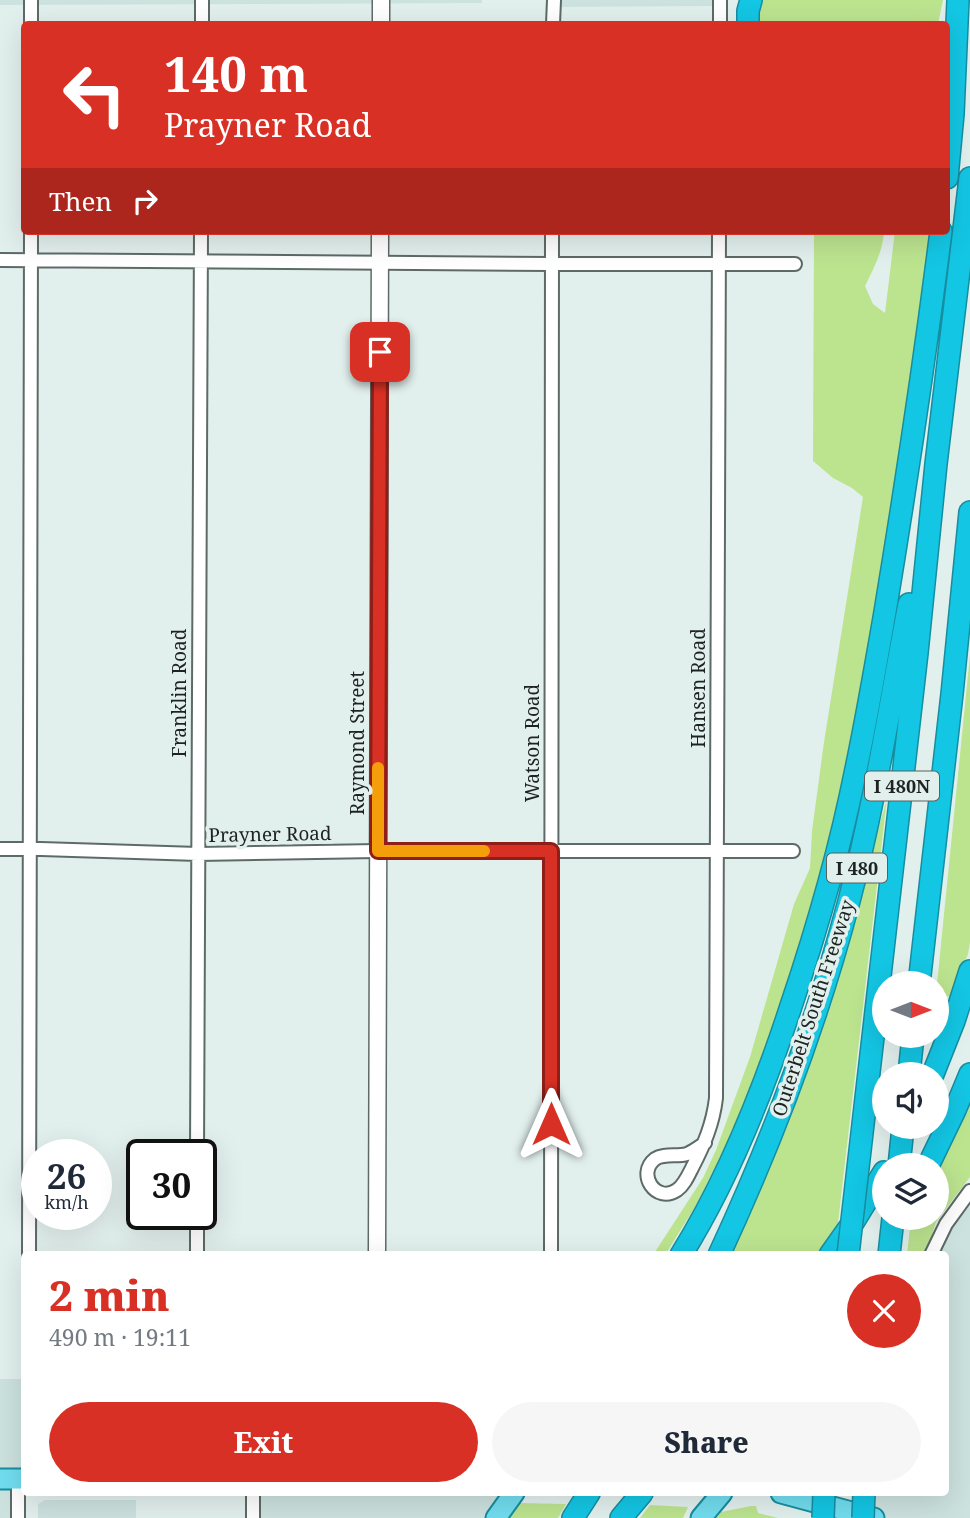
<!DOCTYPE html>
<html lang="en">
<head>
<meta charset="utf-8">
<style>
  :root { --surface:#fff; --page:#f6f6f7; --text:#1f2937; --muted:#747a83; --accent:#d93025 }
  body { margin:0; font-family:"Noto Serif",serif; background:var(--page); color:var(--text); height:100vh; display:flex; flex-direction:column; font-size:26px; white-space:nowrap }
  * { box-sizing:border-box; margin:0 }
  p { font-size:23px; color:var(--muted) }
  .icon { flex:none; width:38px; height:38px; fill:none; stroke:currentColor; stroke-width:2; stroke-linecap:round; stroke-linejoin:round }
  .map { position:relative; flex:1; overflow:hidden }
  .drawer { position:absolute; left:21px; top:1251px; width:928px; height:245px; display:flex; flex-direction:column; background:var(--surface); border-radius:7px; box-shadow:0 7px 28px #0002 }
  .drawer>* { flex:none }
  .banner { position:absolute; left:21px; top:21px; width:929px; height:214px; border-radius:7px; box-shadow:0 7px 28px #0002; background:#d93025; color:#fff; overflow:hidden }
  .needle { width:46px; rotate:90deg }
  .tools { position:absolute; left:872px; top:971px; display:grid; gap:14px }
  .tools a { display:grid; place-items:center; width:77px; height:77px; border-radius:50%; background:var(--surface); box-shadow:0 7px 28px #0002; font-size:35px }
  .speed { position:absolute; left:21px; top:1139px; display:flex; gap:14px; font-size:35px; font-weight:700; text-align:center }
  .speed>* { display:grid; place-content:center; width:91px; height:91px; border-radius:50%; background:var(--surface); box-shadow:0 7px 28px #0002; line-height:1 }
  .speed small { font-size:18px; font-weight:400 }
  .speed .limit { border:4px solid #111; border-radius:10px; background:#fff; color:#111 }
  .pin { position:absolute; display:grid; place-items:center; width:60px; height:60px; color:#fff; margin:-30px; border-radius:14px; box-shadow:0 4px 10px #0006 }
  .me { position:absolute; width:77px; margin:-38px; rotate:0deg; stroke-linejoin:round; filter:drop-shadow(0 0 5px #0008) }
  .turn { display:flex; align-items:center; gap:24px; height:147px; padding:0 28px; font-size:32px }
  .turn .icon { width:91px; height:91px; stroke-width:2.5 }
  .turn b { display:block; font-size:49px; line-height:60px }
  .then { display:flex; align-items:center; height:66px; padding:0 28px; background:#0003; gap:14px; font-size:26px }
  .round { display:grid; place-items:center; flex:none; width:74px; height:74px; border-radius:37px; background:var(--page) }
  .head { display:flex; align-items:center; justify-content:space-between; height:119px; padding:0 28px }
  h1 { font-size:42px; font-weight:800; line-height:52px; color:var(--accent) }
  .button { display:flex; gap:14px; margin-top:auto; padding:14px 28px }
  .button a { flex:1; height:80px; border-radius:42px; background:var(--accent); color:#fff; font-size:28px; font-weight:800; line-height:80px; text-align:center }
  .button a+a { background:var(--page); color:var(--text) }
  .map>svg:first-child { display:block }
  .built { fill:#cce2df }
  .green { fill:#bce48f }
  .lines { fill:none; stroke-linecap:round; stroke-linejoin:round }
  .street-casing { stroke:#5e6a68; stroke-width:16 }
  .secondary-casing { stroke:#5e6a68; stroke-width:19 }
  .primary-casing { stroke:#178da0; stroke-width:23 }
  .highway-casing { stroke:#178da0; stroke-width:24 }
  .street { stroke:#fff; stroke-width:12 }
  .secondary { stroke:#fff; stroke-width:16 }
  .primary { stroke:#71ddef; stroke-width:19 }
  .highway { stroke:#13c6e4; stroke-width:21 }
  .highway-bridge-casing { stroke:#178da0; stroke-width:24; stroke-linecap:butt }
  .highway-bridge { stroke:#13c6e4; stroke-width:21 }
  .route-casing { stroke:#8d1f18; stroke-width:18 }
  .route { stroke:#d93025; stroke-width:12 }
  .slow { stroke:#f59e0b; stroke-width:12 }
  .labels { text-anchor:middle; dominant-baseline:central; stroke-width:7; stroke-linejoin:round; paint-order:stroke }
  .shield { fill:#e2f0ed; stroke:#59605f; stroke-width:2 }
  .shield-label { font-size:18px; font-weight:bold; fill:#1e2322 }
  .street-label { font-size:19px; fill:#1e2322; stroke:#e2f0ed }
</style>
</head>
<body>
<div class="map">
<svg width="970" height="1518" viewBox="0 0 970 1518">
  <rect width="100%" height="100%" fill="#e2f0ed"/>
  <path class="built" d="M 0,0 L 482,0 L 482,3 L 0,5 Z
    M 554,0 L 720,0 L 720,6 L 553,7 Z
    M 970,1191 L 970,1518 L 875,1518 L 862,1493 L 945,1493 L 945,1255 L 931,1255 Z
    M 0,1379 L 24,1379 L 24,1479 L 18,1518 L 0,1518 Z
    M 253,1493 L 514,1493 L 496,1518 L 253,1518 Z
    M 45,1500 L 136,1500 L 136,1518 L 38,1518 L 38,1504 Z"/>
  <path class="green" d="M 760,0 L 943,0 L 938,24 L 756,24 Z
    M 814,231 L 884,231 C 883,251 874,268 865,286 L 873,304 L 885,313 L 895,231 L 930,231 L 910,399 L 858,715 L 822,872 L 786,996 L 763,1059 L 737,1124 L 695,1207 L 665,1255 L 653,1255 L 703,1178 L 716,1150 L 750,1057 L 794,904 L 810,868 L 812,831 L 824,742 L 863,497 L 852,488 L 833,478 L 813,461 Z
    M 970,655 L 970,943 L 968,954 L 951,997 L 936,994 Z
    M 887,798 L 837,1232 L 819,1255 L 730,1255 L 759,1191 L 805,1071 L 847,941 Z
    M 970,1095 L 970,1177 L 936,1222 L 926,1255 L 907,1255 L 911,1218 L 936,1218 L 936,1168 Z
    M 519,1503 L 566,1504 L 558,1518 L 508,1518 Z
    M 650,1505 L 688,1507 L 683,1518 L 640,1518 Z
    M 751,1506 L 756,1506 L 758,1513 L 778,1518 L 716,1518 L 721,1512 Z"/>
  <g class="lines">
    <defs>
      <path id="street" d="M 31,24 L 31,0
        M 202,24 L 202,0
        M 553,24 L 554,0
        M 720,24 L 720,0
        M 0,260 L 551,264 L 795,264
        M 0,849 L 41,849 L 198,854 L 378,851 L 793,851
        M 705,1143 C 699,1147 694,1151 687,1154 C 677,1157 664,1153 655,1159 C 636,1174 656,1204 677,1190 C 684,1185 688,1176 692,1168 C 704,1145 713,1124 716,1098 L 719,231
        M 197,1155 L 201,231
        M 29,1255 L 31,231
        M 197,1255 L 197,1214
        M 551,1255 L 552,231
        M 931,1255 L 946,1224 L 970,1191
        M 18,1478 L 18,1518
        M 253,1518 L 253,1493"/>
      <path id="secondary" d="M 381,24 L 381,0
        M 377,1255 L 380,231"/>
      <path id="primary" d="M 0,1479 L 24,1479
        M 781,1493 L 874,1518
        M 496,1518 L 514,1493
        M 701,1518 L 722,1493"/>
      <path id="highway" d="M 748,24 L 748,11 L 751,0
        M 947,178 L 953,114 L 958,0
        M 919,984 L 952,694 L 970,512
        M 909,1074 L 913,1036
        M 933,1074 L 954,1021 L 970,971
        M 865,1107 L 917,653 L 936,464 L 970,178
        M 928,1166 L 955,1110 L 970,1074
        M 681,1255 C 729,1178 763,1092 791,1006 C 817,929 840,849 856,769 C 867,717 876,664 885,612 C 906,485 925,358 941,231
        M 719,1255 C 772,1141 817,1022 849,901 C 875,803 890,703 909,604
        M 830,1255 L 854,1221 L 884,1172
        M 573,1518 L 589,1493
        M 621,1518 L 642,1493"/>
    </defs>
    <use href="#street" class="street-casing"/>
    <use href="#secondary" class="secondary-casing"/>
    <use href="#primary" class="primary-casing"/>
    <use href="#highway" class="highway-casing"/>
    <use href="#street" class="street"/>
    <use href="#secondary" class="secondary"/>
    <use href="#primary" class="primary"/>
    <use href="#highway" class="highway"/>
    <defs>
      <path id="highway-bridge" d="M 899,1166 L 903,1127
        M 848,1255 L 865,1107
        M 889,1255 L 893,1218
        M 823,1518 L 824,1493
        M 863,1518 L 864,1493"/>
    </defs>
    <use href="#highway-bridge" class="highway-bridge-casing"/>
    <use href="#highway-bridge" class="highway-bridge"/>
  </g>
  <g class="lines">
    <defs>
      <path id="route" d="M 380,352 L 378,851 L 551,851 L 551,1124"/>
    </defs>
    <use href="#route" class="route-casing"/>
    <use href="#route" class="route"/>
    <path class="slow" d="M 378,768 L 378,851 L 484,851"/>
  </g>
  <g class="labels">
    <g class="shield">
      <rect x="865" y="771.5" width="74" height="29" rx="5"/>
      <rect x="827" y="853.5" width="60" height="29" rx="5"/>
    </g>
    <g class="shield-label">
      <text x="902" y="786">I 480N</text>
      <text x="857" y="868">I 480</text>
    </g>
    <g class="street-label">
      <text transform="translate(698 688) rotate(-90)">Hansen Road</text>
      <text transform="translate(179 693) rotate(-90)">Franklin Road</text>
      <text transform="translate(357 743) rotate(-90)">Raymond Street</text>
      <text transform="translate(532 743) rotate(-90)">Watson Road</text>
      <text transform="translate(270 834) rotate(-1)">Prayner Road</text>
      <text transform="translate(813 1008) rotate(-72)">Outerbelt South Freeway</text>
    </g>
  </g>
</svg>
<div class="tools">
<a><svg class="needle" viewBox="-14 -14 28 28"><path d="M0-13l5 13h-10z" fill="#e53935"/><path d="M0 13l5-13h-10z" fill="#747a83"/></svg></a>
<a><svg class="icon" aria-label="sound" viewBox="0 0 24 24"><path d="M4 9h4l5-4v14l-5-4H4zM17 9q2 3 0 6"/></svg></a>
<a><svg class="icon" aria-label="layers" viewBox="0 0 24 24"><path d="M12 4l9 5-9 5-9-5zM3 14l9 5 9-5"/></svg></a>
</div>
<div class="speed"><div>26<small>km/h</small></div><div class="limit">30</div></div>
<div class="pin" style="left:380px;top:352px;background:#d93025"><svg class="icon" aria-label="arrive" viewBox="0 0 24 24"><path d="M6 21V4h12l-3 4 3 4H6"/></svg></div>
<svg class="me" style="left:551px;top:1124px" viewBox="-20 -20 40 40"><path d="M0-17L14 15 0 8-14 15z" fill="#d93025" stroke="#fff" stroke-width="4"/></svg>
<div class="banner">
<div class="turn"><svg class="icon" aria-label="left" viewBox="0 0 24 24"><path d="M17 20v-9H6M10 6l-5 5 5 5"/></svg><div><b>140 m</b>Prayner Road</div></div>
<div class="then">Then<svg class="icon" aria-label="right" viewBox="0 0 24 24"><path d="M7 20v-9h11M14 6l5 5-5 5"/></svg></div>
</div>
<section class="drawer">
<div class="head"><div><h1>2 min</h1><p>490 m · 19:11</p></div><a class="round" style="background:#d93025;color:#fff"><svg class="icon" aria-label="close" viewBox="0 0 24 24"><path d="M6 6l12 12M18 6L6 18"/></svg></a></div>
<div class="button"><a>Exit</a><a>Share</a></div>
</section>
</div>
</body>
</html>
